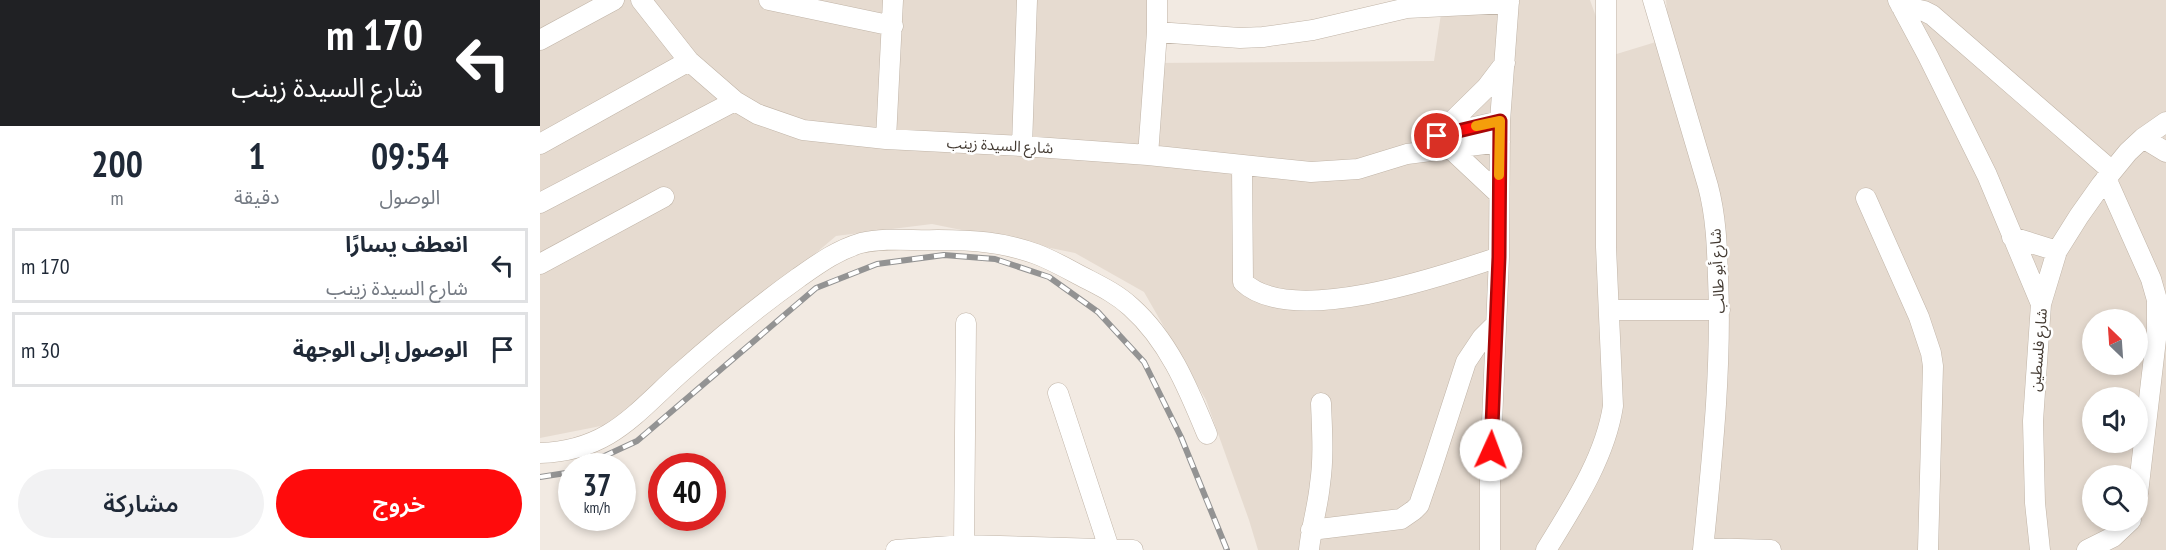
<!DOCTYPE html>
<html lang="ar">
<head>
<meta charset="utf-8">
<style>
  :root { --surface:#fff; --page:#f2f2f3; --text:#1f2937; --muted:#747a83; --line:#e0e1e3; --accent:#ff0b0c }
  body { margin:0; font-family:"PT Sans Narrow","Noto Sans Arabic",sans-serif; background:var(--page); color:var(--text); direction:rtl; height:100vh; display:flex; flex-direction:column; font-size:22px; white-space:nowrap }
  * { box-sizing:border-box; margin:0 }
  p { font-size:20px; color:var(--muted) }
  .icon { flex:none; width:33px; height:33px; fill:none; stroke:currentColor; stroke-width:2; stroke-linecap:round; stroke-linejoin:round }
  .map { position:relative; flex:1; overflow:hidden; direction:ltr }
  .panel { display:flex; flex-direction:column; background:var(--surface); width:540px }
  .panel>* { flex:none }
  .guide { background:#202124; color:#fff; overflow:hidden }
  .needle { width:39px; rotate:335deg }
  .fabs { position:absolute; left:1542px; top:309px; display:grid; gap:12px }
  .fabs a { display:grid; place-items:center; width:66px; height:66px; border-radius:50%; background:var(--surface); box-shadow:0 3px 9px #0003; font-size:30px }
  .speed { position:absolute; left:18px; top:453px; display:flex; gap:12px; font-size:30px; font-weight:700; text-align:center }
  .speed>* { display:grid; place-content:center; width:78px; height:78px; border-radius:50%; background:var(--surface); box-shadow:0 3px 9px #0003; line-height:1 }
  .speed small { font-size:15px; font-weight:400 }
  .speed .limit { border:9px solid #d22; background:#fff; color:#111 }
  .pin { position:absolute; display:grid; place-items:center; width:51px; height:51px; color:#fff; margin:-26px; border:3px solid #fff; border-radius:50%; box-shadow:0 2px 6px #0007 }
  .me { position:absolute; width:66px; margin:-33px; rotate:2deg; stroke-linejoin:round; filter:drop-shadow(0 0 4px #0008) }
  .turn { display:flex; align-items:center; gap:21px; height:126px; padding:0 18px; font-size:27px }
  .turn .icon { width:78px; height:78px; stroke-width:2.5 }
  .turn b { display:block; font-size:42px; line-height:51px }
  .eta { display:flex; justify-content:space-evenly; align-items:center; height:102px; text-align:center }
  .eta b { font-size:36px; font-weight:600; line-height:42px }
  .button { display:flex; gap:12px; margin-top:auto; padding:12px 18px }
  .button a { flex:1; height:69px; border-radius:36px; background:var(--accent); color:#fff; font-size:24px; font-weight:600; line-height:69px; text-align:center }
  .button a+a { background:var(--page); color:var(--text) }
  ul { padding:0; list-style:none }
  li { display:flex; align-items:center; gap:18px; height:75px; margin:0 12px 9px; padding:0 6px; border:3px solid var(--line); border-radius:0px }
  li div { flex:1 }
  li b { display:block; font-size:22px }
  li em { font-style:normal }
  main { display:flex; flex:1; min-height:0 }
  .map>svg:first-child { display:block }
  .residential { fill:#e6dbd0; fill-rule:evenodd }
  .lines { fill:none; stroke-linecap:round; stroke-linejoin:round }
  .minor-casing { stroke:#c0b4a7; stroke-width:21 }
  .minor { stroke:#fff; stroke-width:20 }
  .rail-casing { stroke:#939393; stroke-width:6 }
  .rail { stroke:#fff; stroke-width:4; stroke-dasharray:11; stroke-linecap:butt }
  .route-casing { stroke:#a60708; stroke-width:15 }
  .route { stroke:#ff0b0c; stroke-width:10 }
  .slow { stroke:#f59e0b; stroke-width:10 }
  .labels { text-anchor:middle; dominant-baseline:central; stroke-width:5; stroke-linejoin:round; paint-order:stroke }
  .street-label { font-size:15px; fill:#433a32; stroke:#fff }
</style>
</head>
<body>
<main>
<div class="map">
<svg width="1626" height="550" viewBox="0 0 1626 550">
  <rect width="100%" height="100%" fill="#f2eae2"/>
  <path class="residential" d="M 0,0 L 610,0 L 608,63 L 894,61 L 902,7 L 925,0 L 1050,0 L 1070,56 L 1129,38 L 1126,0 L 1626,0 L 1626,550 L 718,550 L 709,520 L 666,400 L 604,292 L 535,253 L 392,224 L 296,236 L 76,423 L 0,438 ZM 1552,320 L 1598,320 L 1598,364 L 1552,364 ZM 1552,398 L 1598,398 L 1598,442 L 1552,442 ZM 1552,476 L 1598,476 L 1598,520 L 1552,520 Z"/>
  <g class="lines">
    <defs>
      <path id="minor" d="M 101,0 L 149,61 L 195,101 L 217,114 L 263,130 L 346,139 L 482,146 L 608,155 L 771,172 L 818,169 L 867,154 L 960,142
        M 229,0 L 353,26
        M 1113,0 L 1168,186 C 1176,216 1177,246 1178,277 C 1182,368 1172,459 1163,550
        M 1358,0 L 1388,56 L 1447,175 L 1501,304
        M 1361,6 L 1384,11 L 1392,15 L 1572,171
        M 617,32 L 700,38 L 723,37 L 773,30 L 867,8 L 969,3
        M 0,40 L 74,0
        M 900,135 L 960,121
        M 897,136 L 946,88 L 965,63
        M 1603,138 L 1626,152
        M 346,139 L 353,0
        M 0,144 L 149,61
        M 482,146 L 487,0
        M 911,149 L 959,194
        M 608,155 L 617,32 L 617,0
        M 702,166 L 703,282 C 751,328 903,276 959,257
        M 1566,178 L 1611,279 L 1617,300 L 1617,331 L 1598,493
        M 1326,198 L 1379,317 L 1391,353 L 1393,366 L 1388,550
        M 0,203 L 195,101
        M 1472,237 L 1517,251
        M 0,264 L 124,197
        M 1069,310 L 1180,310
        M 518,393 L 569,548
        M 0,453 C 67,451 93,416 138,375 C 176,341 216,308 258,278 C 278,264 297,250 321,243 C 346,237 373,241 398,240 C 433,240 463,242 496,254 C 512,260 526,268 541,276 C 558,285 576,293 591,307 C 629,341 648,388 667,434
        M 771,530 L 861,519 L 874,510 L 879,505 L 892,467 L 926,362 L 942,338 L 955,325
        M 424,545 L 426,323
        M 1164,548 L 1231,550
        M 356,550 L 424,545 L 593,550
        M 769,550 C 771,528 778,506 780,484 C 784,457 782,430 781,403
        M 950,550 L 950,470 L 959,257 L 960,121 L 969,0
        M 1006,550 C 1033,506 1065,458 1073,406 L 1066,247 L 1066,0
        M 1500,550 L 1495,503 L 1493,421 L 1501,304 L 1517,251 L 1539,216 L 1561,185 L 1588,152 L 1603,138 L 1626,122
        M 1547,550 L 1573,537 L 1591,520"/>
    </defs>
    <use href="#minor" class="minor-casing"/>
    <use href="#minor" class="minor"/>
    <defs>
      <path id="rail" d="M 43,466 L 97,441 L 276,288 L 337,264 L 404,255 L 455,259 L 509,277 L 558,312 L 604,362 L 641,437 L 687,550
        M 0,477 L 32,472"/>
    </defs>
    <use href="#rail" class="rail-casing"/>
    <use href="#rail" class="rail"/>
  </g>
  <g class="lines">
    <defs>
      <path id="route" d="M 897,136 L 960,121 L 959,257 L 951,450"/>
    </defs>
    <use href="#route" class="route-casing"/>
    <use href="#route" class="route"/>
    <path class="slow" d="M 936,126 L 960,121 L 959,175"/>
  </g>
  <g class="labels">
    <g class="street-label">
      <text transform="translate(460 145) rotate(3)">شارع السيدة زينب</text>
      <text transform="translate(1177 271) rotate(-93)">شارع أبو طالب</text>
      <text transform="translate(1498 350) rotate(-85)">شارع فلسطين</text>
    </g>
  </g>
</svg>
<div class="fabs">
<a><svg class="needle" viewBox="-14 -14 28 28"><path d="M0-13l5 13h-10z" fill="#e53935"/><path d="M0 13l5-13h-10z" fill="#747a83"/></svg></a>
<a><svg class="icon" aria-label="sound" viewBox="0 0 24 24"><path d="M4 9h4l5-4v14l-5-4H4zM17 9q2 3 0 6"/></svg></a>
<a><svg class="icon" aria-label="search" viewBox="0 0 24 24"><circle cx="10" cy="10" r="6"/><path d="M15 15l6 6"/></svg></a>
</div>
<div class="speed"><div>37<small>km/h</small></div><div class="limit">40</div></div>
<div class="pin" style="left:897px;top:136px;background:#d93025"><svg class="icon" aria-label="arrive" viewBox="0 0 24 24"><path d="M6 21V4h12l-3 4 3 4H6"/></svg></div>
<svg class="me" style="left:951px;top:450px" viewBox="-20 -20 40 40"><circle r="19" fill="#fff"/><path d="M0-13L10 11 0 6-10 11z" fill="#ff0b0c"/></svg>
</div>
<section class="panel">
<div class="guide">
<div class="turn"><svg class="icon" aria-label="left" viewBox="0 0 24 24"><path d="M17 20v-9H6M10 6l-5 5 5 5"/></svg><div><b>170 m</b>شارع السيدة زينب</div></div>
</div>
<div class="eta">
<div><b>09:54</b><p>الوصول</p></div>
<div><b>1</b><p>دقيقة</p></div>
<div><b>200</b><p>m</p></div>
</div>
<ul>
<li><svg class="icon" aria-label="left" viewBox="0 0 24 24"><path d="M17 20v-9H6M10 6l-5 5 5 5"/></svg><div><b>انعطف يسارًا</b><p>شارع السيدة زينب</p></div><em>170 m</em></li>
<li><svg class="icon" aria-label="arrive" viewBox="0 0 24 24"><path d="M6 21V4h12l-3 4 3 4H6"/></svg><div><b>الوصول إلى الوجهة</b></div><em>30 m</em></li>
</ul>
<div class="button"><a>خروج</a><a>مشاركة</a></div>
</section>
</main>
</body>
</html>
